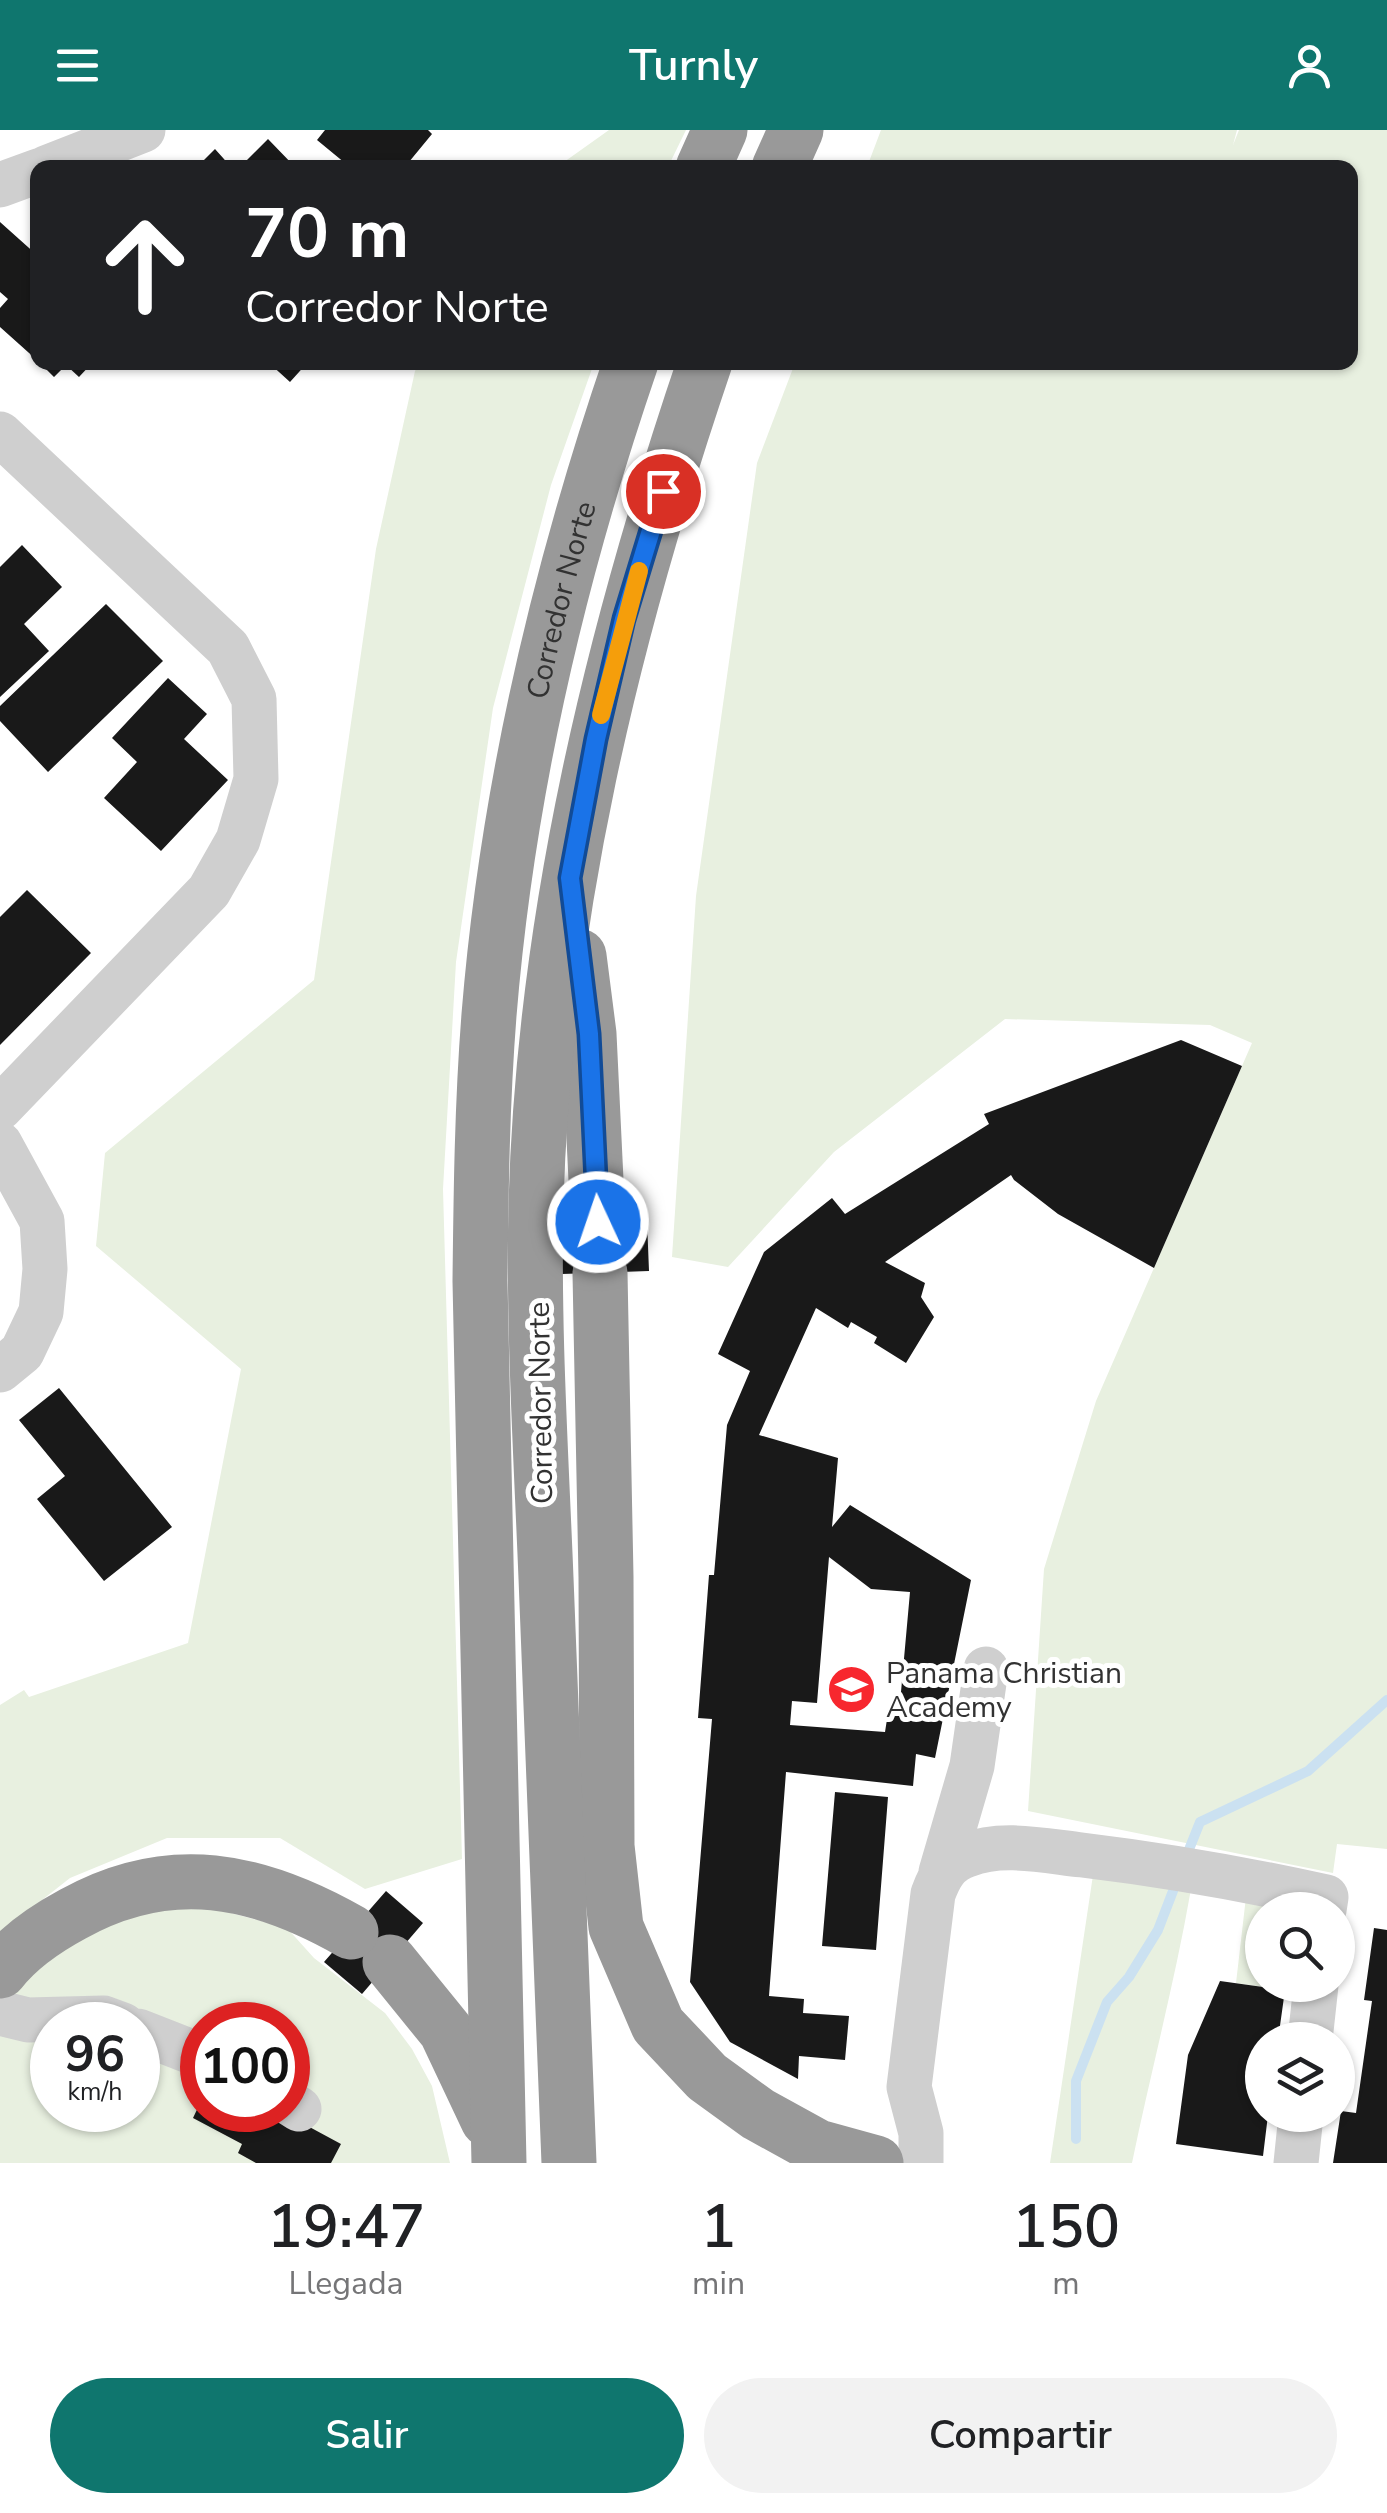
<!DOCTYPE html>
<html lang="es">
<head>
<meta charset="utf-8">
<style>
  :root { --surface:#fff; --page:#f2f2f2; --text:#202124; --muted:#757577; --accent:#0f766e }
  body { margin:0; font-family:"Nunito Sans",sans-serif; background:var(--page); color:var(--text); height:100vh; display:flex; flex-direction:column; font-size:38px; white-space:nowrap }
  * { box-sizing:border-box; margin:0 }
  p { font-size:32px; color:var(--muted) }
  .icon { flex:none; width:55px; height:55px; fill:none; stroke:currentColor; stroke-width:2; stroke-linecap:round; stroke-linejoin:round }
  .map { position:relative; height:2033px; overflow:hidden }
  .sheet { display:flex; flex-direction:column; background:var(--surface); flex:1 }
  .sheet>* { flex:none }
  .guide { position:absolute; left:30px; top:30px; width:1328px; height:210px; border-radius:20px; box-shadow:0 2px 8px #0004; background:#202124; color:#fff; overflow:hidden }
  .tools { position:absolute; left:1245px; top:1762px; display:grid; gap:20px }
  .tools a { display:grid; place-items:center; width:110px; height:110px; border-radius:50%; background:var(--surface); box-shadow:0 2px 8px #0004; font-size:50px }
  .speed { position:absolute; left:30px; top:1872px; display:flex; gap:20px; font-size:50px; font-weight:700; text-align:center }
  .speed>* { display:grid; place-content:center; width:130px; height:130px; border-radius:50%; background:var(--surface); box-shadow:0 2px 8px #0004; line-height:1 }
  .speed small { font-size:25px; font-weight:400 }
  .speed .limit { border:15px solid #d22; background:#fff; color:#111 }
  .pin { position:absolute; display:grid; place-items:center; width:85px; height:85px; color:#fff; margin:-42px; border:5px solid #fff; border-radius:50%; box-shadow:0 2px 10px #0007 }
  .me { position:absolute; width:110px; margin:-55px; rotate:357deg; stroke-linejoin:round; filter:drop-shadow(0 0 8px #0008) }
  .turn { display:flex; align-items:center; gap:35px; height:210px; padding:0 50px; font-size:45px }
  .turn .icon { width:130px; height:130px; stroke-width:2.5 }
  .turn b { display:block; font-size:70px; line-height:85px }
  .eta { display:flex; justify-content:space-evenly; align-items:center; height:170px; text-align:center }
  .eta b { font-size:60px; font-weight:600; line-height:70px }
  .cta { display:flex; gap:20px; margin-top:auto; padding:20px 50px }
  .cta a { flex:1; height:115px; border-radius:60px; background:var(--accent); color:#fff; font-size:40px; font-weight:600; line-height:115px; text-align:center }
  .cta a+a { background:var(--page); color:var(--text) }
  header { display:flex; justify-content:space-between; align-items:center; height:130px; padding:0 50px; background:var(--accent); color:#fff; font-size:45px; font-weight:600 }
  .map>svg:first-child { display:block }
  .green { fill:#e8f0e0; fill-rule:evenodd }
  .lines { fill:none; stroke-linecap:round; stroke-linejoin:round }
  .stream { stroke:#cbe1f1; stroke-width:10 }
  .building { fill:#191919; fill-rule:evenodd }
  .minor { stroke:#cfcfcf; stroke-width:45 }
  .highway { stroke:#999; stroke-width:55 }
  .route-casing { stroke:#114b97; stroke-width:25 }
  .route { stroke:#1a73e8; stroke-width:18 }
  .slow { stroke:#f59e0b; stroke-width:18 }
  .labels { text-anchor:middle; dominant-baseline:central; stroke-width:10; stroke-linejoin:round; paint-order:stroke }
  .street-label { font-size:30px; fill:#323232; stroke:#fff }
  .poi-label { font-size:30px; fill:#323232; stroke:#fff; text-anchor:start }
</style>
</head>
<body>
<header><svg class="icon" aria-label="menu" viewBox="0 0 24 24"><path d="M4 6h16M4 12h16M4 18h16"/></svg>Turnly<svg class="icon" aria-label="person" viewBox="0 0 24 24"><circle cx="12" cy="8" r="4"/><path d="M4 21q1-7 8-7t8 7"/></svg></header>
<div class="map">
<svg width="1387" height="2033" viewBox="0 0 1387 2033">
  <rect width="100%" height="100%" fill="#fff"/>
  <path class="green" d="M 609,0 L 686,0 L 668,37 L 557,37 Z
    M 881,0 L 1237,0 L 1233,15 L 1239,0 L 1387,0 L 1387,1719 L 1337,1714 L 1333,1743 L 1028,1681 L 1044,1439 L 1096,1271 L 1252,913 L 1210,895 L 1005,889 L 834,1022 L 728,1137 L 672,1127 L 696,766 L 757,333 L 795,233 L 1350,232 L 1350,38 L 867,37 Z
    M 420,233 L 594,233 L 551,355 L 493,578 L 456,832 L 443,1059 L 462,1729 L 365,1759 L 280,1708 L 167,1708 L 70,1748 L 0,1803 L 0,1575 L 24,1560 L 29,1567 L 188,1513 L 241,1239 L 96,1116 L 105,1023 L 314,850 L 376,419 L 415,241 Z
    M 1093,1745 L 1191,1759 C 1175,1851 1151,1941 1132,2033 L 1050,2033 Z
    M 1246,1767 L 1295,1780 L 1262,1780 L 1262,1855 L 1286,1855 L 1285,1860 L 1236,1853 Z
    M 209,1777 L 287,1798 L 314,1828 L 385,1883 L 412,1919 L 432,1956 L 450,2033 L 0,2033 L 0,1884 L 18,1856 L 80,1805 L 153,1779 ZM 52,1895 L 138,1895 L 138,1980 L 52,1980 ZM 202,1895 L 288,1895 L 288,1980 L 202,1980 Z"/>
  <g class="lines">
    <path class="stream" d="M 1186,1727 L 1200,1692 L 1308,1641 L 1387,1570
      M 1076,2009 L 1076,1951 L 1107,1872 L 1129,1847 L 1158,1800 L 1178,1748"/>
  </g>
  <path class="building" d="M 325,0 L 428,0 L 432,4 L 404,38 L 351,38 L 317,10 Z
    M 268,9 L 296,38 L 239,38 Z
    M 215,19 L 232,38 L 196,38 Z
    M 0,92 L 38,126 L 38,231 L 0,197 L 0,178 L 8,169 L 0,162 Z
    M 39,232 L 93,232 L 79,247 L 66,235 L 54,247 Z
    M 268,232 L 308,232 L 290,252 Z
    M 22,415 L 62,457 L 24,494 L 49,521 L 0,567 L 0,437 Z
    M 106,474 L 163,531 L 48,642 L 0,591 L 0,576 Z
    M 168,548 L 207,584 L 184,609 L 228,650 L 161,721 L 104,668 L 137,632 L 112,608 Z
    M 27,760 L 91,823 L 0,915 L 0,787 Z
    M 1181,910 L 1242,936 L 1154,1138 L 1058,1084 L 1014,1050 L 1011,1045 L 885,1132 L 925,1153 L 921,1167 L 934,1187 L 906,1233 L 874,1213 L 877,1207 L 851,1192 L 848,1198 L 816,1178 L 759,1305 L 838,1328 L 832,1397 L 850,1375 L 971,1450 L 935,1628 L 916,1624 L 913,1656 L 786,1642 L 769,1866 L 804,1869 L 803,1883 L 849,1886 L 845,1930 L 799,1926 L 798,1949 L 730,1912 L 690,1852 L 712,1589 L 698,1588 L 709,1445 L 714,1445 L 727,1295 L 750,1241 L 718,1224 L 764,1122 L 832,1068 L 845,1084 L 989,994 L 984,984 ZM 829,1427 L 871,1459 L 910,1462 L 899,1584 L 888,1583 L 885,1602 L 790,1595 L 792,1571 L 817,1573 Z
    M 647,1091 L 649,1141 L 562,1144 L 560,1094 Z
    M 59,1258 L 172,1397 L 104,1451 L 37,1369 L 65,1346 L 19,1290 Z
    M 835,1662 L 888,1667 L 876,1820 L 822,1816 Z
    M 386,1761 L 423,1793 L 362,1864 L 324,1832 Z
    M 1374,1798 L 1387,1800 L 1387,2033 L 1333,2033 L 1341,1981 L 1356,1983 L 1372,1871 L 1364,1870 Z
    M 1220,1851 L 1285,1860 L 1278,1910 L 1262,1910 L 1262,1985 L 1268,1985 L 1263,2026 L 1176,2014 L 1188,1925 Z
    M 202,1969 L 202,1980 L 278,1980 L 341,2014 L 331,2033 L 256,2033 L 238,2023 L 242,2014 L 193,1988 Z"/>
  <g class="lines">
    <path class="minor" d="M 46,38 L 143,0
      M 0,55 L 38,41
      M 0,304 L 228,518 L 254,569 L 256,649 L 238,710 L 209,761 L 0,978
      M 0,1014 L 42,1091 L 45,1139 L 41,1182 L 22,1222 L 0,1240
      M 941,1742 L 972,1636 L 986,1539
      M 0,1883 L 28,1890 L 104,1888 L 123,1895
      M 138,1901 L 202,1926
      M 1310,1910 L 1316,1855
      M 288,1972 L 299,1979
      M 921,2033 L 921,2003 L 909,1957 L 933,1764 C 940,1745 947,1732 967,1725 C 1002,1711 1045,1721 1082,1725 C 1164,1735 1245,1749 1326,1767 L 1324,1780
      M 1296,2033 L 1301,1985"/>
    <g class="highway">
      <path d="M 703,38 L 720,0"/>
      <path d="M 779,38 L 796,0"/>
      <path d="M 579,826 L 589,904 L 598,1092"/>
      <path d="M 600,1143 L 606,1447 L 607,1716 L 616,1797 L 658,1895 L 707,1947 L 758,1984 L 818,2017 L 876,2033"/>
      <path d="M 390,1832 L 446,1901 L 488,1990"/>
      <path d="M 0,1841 C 18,1818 47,1798 73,1784 C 170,1730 258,1749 351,1802"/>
      <path id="s1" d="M 499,2033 L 480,1151 C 481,1062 482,974 489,885 C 507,664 559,442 631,232"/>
      <path d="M 569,2033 C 561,1838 554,1643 546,1448 C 541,1323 533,1197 536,1073 C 544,785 613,503 705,232"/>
    </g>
  </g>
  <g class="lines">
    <defs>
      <path id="route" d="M 598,1092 L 589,904 L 570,748 L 596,609 L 624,489 L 663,361"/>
    </defs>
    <use href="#route" class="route-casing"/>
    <use href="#route" class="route"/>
    <path class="slow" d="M 601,585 L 639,441"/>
  </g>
  <defs>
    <symbol id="school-disc" viewBox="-11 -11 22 22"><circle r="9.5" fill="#f7272e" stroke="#fff"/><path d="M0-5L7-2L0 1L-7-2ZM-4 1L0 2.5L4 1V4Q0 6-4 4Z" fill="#fff"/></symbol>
  </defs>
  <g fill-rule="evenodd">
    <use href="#school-disc" x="824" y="1532" width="55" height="55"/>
  </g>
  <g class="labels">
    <g class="street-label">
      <text stroke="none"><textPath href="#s1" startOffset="1570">Corredor Norte</textPath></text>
      <text transform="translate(541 1273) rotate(-91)">Corredor Norte</text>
    </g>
    <g class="poi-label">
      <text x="886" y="1543">Panama Christian<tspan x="886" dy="34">Academy</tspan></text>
    </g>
  </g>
</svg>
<div class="tools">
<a><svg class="icon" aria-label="search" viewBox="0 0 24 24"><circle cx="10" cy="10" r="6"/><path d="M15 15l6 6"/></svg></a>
<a><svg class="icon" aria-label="layers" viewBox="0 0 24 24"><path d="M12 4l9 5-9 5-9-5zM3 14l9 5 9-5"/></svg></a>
</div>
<div class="speed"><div>96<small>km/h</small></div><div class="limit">100</div></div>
<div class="pin" style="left:663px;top:361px;background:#d93025"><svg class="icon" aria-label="arrive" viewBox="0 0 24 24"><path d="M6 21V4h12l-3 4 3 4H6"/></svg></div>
<svg class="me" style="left:598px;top:1092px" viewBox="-20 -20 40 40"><circle r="17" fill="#1a73e8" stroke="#fff" stroke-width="3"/><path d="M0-11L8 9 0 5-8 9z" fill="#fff"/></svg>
<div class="guide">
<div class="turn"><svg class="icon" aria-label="ahead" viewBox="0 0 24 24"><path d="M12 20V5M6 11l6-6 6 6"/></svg><div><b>70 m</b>Corredor Norte</div></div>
</div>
</div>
<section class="sheet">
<div class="eta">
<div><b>19:47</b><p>Llegada</p></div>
<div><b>1</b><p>min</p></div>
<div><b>150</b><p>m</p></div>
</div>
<div class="cta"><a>Salir</a><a>Compartir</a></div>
</section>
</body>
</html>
